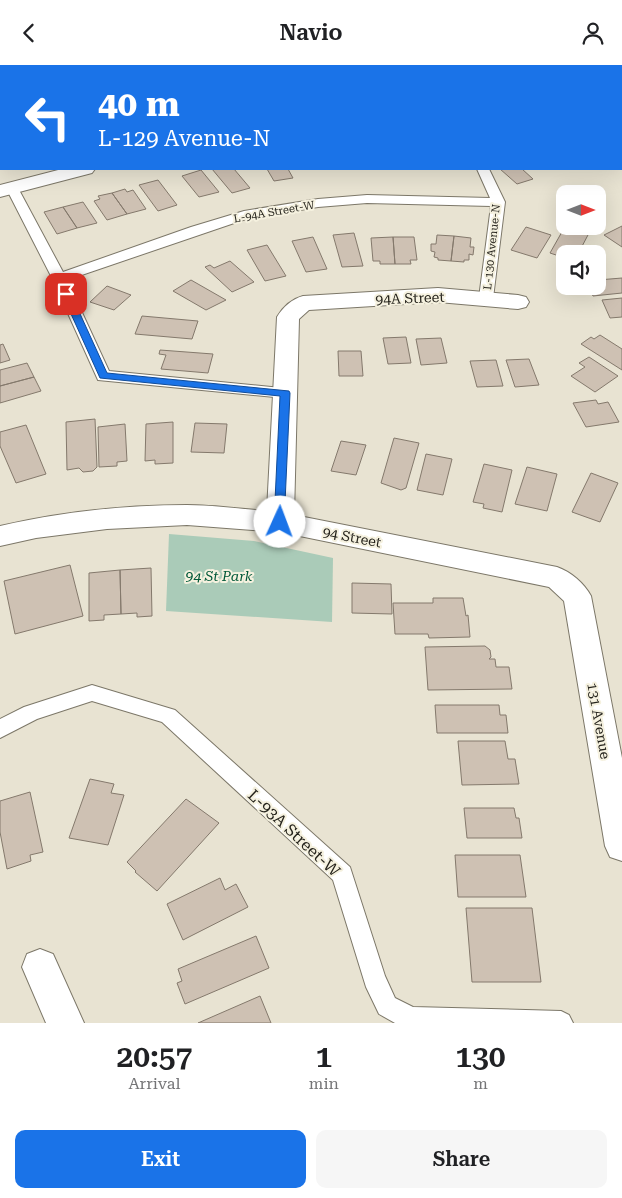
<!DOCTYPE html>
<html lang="en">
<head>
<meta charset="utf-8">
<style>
  :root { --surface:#fff; --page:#f6f6f6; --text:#202124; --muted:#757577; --accent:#1a73e8 }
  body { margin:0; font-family:"Roboto Serif",serif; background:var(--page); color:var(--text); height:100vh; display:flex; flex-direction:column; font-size:19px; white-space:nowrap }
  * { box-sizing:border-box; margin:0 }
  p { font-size:16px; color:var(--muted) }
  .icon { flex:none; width:28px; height:28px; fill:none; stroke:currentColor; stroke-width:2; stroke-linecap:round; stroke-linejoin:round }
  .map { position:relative; height:958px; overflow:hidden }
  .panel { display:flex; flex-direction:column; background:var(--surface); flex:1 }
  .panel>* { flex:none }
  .hud { position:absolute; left:0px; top:0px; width:622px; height:105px; box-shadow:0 5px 20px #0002; background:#1a73e8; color:#fff; overflow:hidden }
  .needle { width:32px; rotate:90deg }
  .fabs { position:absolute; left:556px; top:120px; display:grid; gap:10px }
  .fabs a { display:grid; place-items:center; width:50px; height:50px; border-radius:10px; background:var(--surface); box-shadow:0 5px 20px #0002; font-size:25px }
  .pin { position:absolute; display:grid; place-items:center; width:42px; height:42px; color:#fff; margin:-21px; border-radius:10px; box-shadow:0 2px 8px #0006 }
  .me { position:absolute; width:55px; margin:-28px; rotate:2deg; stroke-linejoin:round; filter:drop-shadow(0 0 4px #0008) }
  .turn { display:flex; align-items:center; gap:18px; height:105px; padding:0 15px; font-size:22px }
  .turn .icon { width:65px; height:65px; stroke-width:2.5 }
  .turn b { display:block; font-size:35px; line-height:42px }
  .eta { display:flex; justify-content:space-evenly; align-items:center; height:85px; text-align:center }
  .eta b { font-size:30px; font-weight:600; line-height:35px }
  .button { display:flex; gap:10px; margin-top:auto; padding:10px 15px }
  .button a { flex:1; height:58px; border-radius:10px; background:var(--accent); color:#fff; font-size:20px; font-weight:600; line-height:58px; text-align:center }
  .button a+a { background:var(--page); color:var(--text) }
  header { display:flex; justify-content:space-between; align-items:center; height:65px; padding:0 15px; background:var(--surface); font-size:22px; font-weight:600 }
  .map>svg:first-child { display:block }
  .green { fill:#aacbb8 }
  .building { fill:#cec1b3; stroke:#84796c }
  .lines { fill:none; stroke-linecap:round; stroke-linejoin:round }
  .service-casing { stroke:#7c7768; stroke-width:2 }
  .minor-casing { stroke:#7c7768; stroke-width:2 }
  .service { fill:#fff; fill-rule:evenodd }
  .minor { fill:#fff; fill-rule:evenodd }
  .route { fill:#1a73e8; stroke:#114b97 }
  .labels { text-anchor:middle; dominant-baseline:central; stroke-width:4; stroke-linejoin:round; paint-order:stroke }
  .far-street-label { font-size:11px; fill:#25231c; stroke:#f5f1df }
  .street-label { font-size:14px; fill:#25231c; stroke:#f5f1df }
  .park-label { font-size:14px; font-style:italic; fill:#005838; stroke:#f5f1df }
  .near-street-label { font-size:16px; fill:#25231c; stroke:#f5f1df }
</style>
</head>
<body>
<header><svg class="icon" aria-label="back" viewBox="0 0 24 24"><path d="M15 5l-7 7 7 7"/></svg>Navio<svg class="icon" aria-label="person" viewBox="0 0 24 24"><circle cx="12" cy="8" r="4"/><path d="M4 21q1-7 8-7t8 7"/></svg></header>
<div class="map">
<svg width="622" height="958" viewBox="0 0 622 958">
  <rect width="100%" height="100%" fill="#e8e3d2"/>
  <path class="green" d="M 169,469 L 254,476 L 333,493 L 332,557 L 166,546 Z"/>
  <path class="building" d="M 212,104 L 234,104 L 250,123 L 232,128 Z
    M 267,104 L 288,104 L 293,113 L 274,116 Z
    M 500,104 L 522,104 L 533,114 L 517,119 Z
    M 201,105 L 219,127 L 199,132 L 182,111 Z
    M 158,115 L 177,140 L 158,146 L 139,120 Z
    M 125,124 L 127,127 L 133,125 L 146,144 L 127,149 L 112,128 Z
    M 112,128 L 127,149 L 107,155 L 94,136 L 100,134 L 98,131 Z
    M 83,137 L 97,158 L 77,163 L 63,142 Z
    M 63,142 L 77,163 L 57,169 L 44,147 Z
    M 622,161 L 622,182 L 604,170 Z
    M 526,162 L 551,170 L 537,193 L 511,185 Z
    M 563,165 L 579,169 L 581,166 L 589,168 L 578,189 L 565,189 L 565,193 L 550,188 Z
    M 354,168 L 363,201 L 342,202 L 333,170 Z
    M 437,170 L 454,171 L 451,196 L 438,195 L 438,193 L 434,192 L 435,187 L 431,186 L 431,179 L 436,179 Z
    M 454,171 L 471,173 L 470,182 L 474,182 L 473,190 L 469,189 L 469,195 L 464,195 L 464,197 L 451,196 Z
    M 313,172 L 327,204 L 306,207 L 292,176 Z
    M 393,172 L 395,199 L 380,199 L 380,196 L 373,196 L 371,173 Z
    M 393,172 L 414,172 L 417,195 L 410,195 L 411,199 L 395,199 Z
    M 267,180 L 286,211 L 265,216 L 247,185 Z
    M 230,196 L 254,217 L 232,227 L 205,202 L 210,200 L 214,203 Z
    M 622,213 L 622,228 L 593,231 L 588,221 L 598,221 L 598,215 Z
    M 191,215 L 226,235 L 206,245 L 173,226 Z
    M 107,221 L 131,230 L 114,245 L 90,237 Z
    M 622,233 L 622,252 L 610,253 L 602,235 Z
    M 142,251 L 198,256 L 192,274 L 135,269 Z
    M 600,270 L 622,284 L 622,305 L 581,279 L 591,272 L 594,274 Z
    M 406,272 L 411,298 L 388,299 L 383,273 Z
    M 441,273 L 447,298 L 421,300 L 416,274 Z
    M 3,279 L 10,295 L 0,298 L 0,280 Z
    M 160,285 L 213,289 L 208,308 L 161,304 L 166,290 L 159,289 Z
    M 338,286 L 361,286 L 363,311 L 339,311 Z
    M 589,292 L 618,311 L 595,327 L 571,311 L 585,302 L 579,298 Z
    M 529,294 L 539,320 L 515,322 L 506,295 Z
    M 496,295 L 503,321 L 477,322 L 470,296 Z
    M 27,298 L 34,312 L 0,321 L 0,305 Z
    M 34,312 L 41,326 L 0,338 L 0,321 Z
    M 596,335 L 598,339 L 608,337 L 619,357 L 586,362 L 573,338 Z
    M 95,354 L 97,402 L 93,406 L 83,407 L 79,403 L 67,405 L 66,357 Z
    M 173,357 L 173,398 L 155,399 L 155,395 L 145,396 L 146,359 Z
    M 195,358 L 227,359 L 224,388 L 191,387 Z
    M 125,359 L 127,396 L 117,397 L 117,401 L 99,402 L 98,362 Z
    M 26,360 L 46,409 L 16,418 L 0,381 L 0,367 Z
    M 394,373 L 419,378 L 406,423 L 401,425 L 381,418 Z
    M 341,376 L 366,380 L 356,410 L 331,406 Z
    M 426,389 L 452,394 L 443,430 L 417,425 Z
    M 484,399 L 512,405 L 502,447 L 483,443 L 484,439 L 473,437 Z
    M 527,402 L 557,409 L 547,446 L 515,439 Z
    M 591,408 L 618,418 L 600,457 L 572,447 Z
    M 70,500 L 83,551 L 15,569 L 4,516 Z
    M 151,503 L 152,551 L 137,552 L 137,548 L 121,549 L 120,505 Z
    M 120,505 L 121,549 L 104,550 L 104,555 L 89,556 L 89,508 Z
    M 352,518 L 391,519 L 392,549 L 352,548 Z
    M 433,533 L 463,533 L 466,551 L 468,550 L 470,572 L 429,573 L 428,569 L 395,569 L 393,538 L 433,538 Z
    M 485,581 L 490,585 L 491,592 L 489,594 L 495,594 L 496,602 L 509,602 L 512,624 L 428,625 L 425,582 Z
    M 435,640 L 499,640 L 500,650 L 506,650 L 508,668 L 437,668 Z
    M 458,676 L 505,676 L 508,694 L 515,694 L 519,719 L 462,720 Z
    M 90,714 L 114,719 L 111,728 L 124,730 L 108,780 L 69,773 Z
    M 30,727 L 43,787 L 30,790 L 31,796 L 7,804 L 0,767 L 0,736 Z
    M 186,734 L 219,758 L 157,826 L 135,807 L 136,806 L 127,797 Z
    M 464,743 L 514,743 L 516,753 L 519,753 L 522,773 L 467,773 Z
    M 455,790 L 520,790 L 526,832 L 458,832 Z
    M 220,813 L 225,825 L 236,819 L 248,842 L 183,875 L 167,839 Z
    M 466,843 L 532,843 L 541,917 L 472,917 Z
    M 256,871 L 269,903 L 185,939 L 177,918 L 182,916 L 178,904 Z
    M 260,931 L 271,958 L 198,958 Z"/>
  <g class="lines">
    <defs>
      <path id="service" d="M 477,104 L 489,104 L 505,137 L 493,233 L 491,236 L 481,236 L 479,233 L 491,141 L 367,138 L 318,142 L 246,154 L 67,215 L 109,306 L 291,324 L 293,328 L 291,332 L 285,333 L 98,315 L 52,213 L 6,123 L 12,119 L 18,123 L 63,207 L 191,162 L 244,146 L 318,134 L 367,130 L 490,133 Z
        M 92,620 L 175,645 L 350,802 L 385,911 L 395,933 L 413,942 L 561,946 L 569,950 L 573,958 L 395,958 L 379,949 L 366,922 L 333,815 L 162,657 L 92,636 L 37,654 L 0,673 L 0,654 L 24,642 Z"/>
      <path id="minor" d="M 62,104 L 95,104 L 92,108 L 0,132 L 0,120 Z
        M 438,223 L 518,230 L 526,232 L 529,237 L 526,242 L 518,244 L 438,237 L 309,245 L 299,254 L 294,450 L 557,502 C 571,507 584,518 591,531 L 622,693 L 622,796 L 610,792 L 605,781 L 564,536 L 549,522 L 280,467 L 187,460 L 107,464 L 36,473 L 0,481 L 0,461 C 61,447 124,440 187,440 C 213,440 240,444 267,446 L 277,252 C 283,242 292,234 303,231 Z
        M 40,884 L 53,889 L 84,958 L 46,958 L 22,902 L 27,889 Z"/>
    </defs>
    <use href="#service" class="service-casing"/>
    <use href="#minor" class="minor-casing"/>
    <use href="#service" class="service"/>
    <use href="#minor" class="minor"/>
  </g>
  <path class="route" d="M 63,227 L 70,227 L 71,229 L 107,308 L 289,326 L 290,328 L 284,460 L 276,460 L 274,457 L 280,331 L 100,313 L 62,229 Z"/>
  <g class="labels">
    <g class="far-street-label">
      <text transform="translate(274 147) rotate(-10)">L-94A Street-W</text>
      <text transform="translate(492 182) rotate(-84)">L-130 Avenue-N</text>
    </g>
    <g class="street-label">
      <text transform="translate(410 233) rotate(-2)">94A Street</text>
      <text transform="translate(352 472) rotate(11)">94 Street</text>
      <text transform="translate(599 656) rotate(80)">131 Avenue</text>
    </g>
    <g class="park-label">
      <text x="219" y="511">94 St Park</text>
    </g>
    <g class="near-street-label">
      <text transform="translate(294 768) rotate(43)">L-93A Street-W</text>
    </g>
  </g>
</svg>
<div class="fabs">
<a><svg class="needle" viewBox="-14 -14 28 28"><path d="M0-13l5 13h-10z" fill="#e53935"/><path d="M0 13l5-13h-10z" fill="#757577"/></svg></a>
<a><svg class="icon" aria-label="sound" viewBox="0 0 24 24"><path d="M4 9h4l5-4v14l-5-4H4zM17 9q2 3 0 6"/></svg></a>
</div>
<div class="pin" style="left:66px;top:229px;background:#d93025"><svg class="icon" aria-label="arrive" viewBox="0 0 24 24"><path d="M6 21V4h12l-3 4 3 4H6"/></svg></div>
<svg class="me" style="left:280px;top:457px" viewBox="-20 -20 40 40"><circle r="19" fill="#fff"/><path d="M0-13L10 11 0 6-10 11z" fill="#1a73e8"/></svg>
<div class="hud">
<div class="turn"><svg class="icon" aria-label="left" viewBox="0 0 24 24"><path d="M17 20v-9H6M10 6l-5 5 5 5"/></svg><div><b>40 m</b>L-129 Avenue-N</div></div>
</div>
</div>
<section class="panel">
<div class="eta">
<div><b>20:57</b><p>Arrival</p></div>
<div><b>1</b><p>min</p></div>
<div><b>130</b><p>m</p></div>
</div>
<div class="button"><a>Exit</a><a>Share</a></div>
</section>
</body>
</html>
